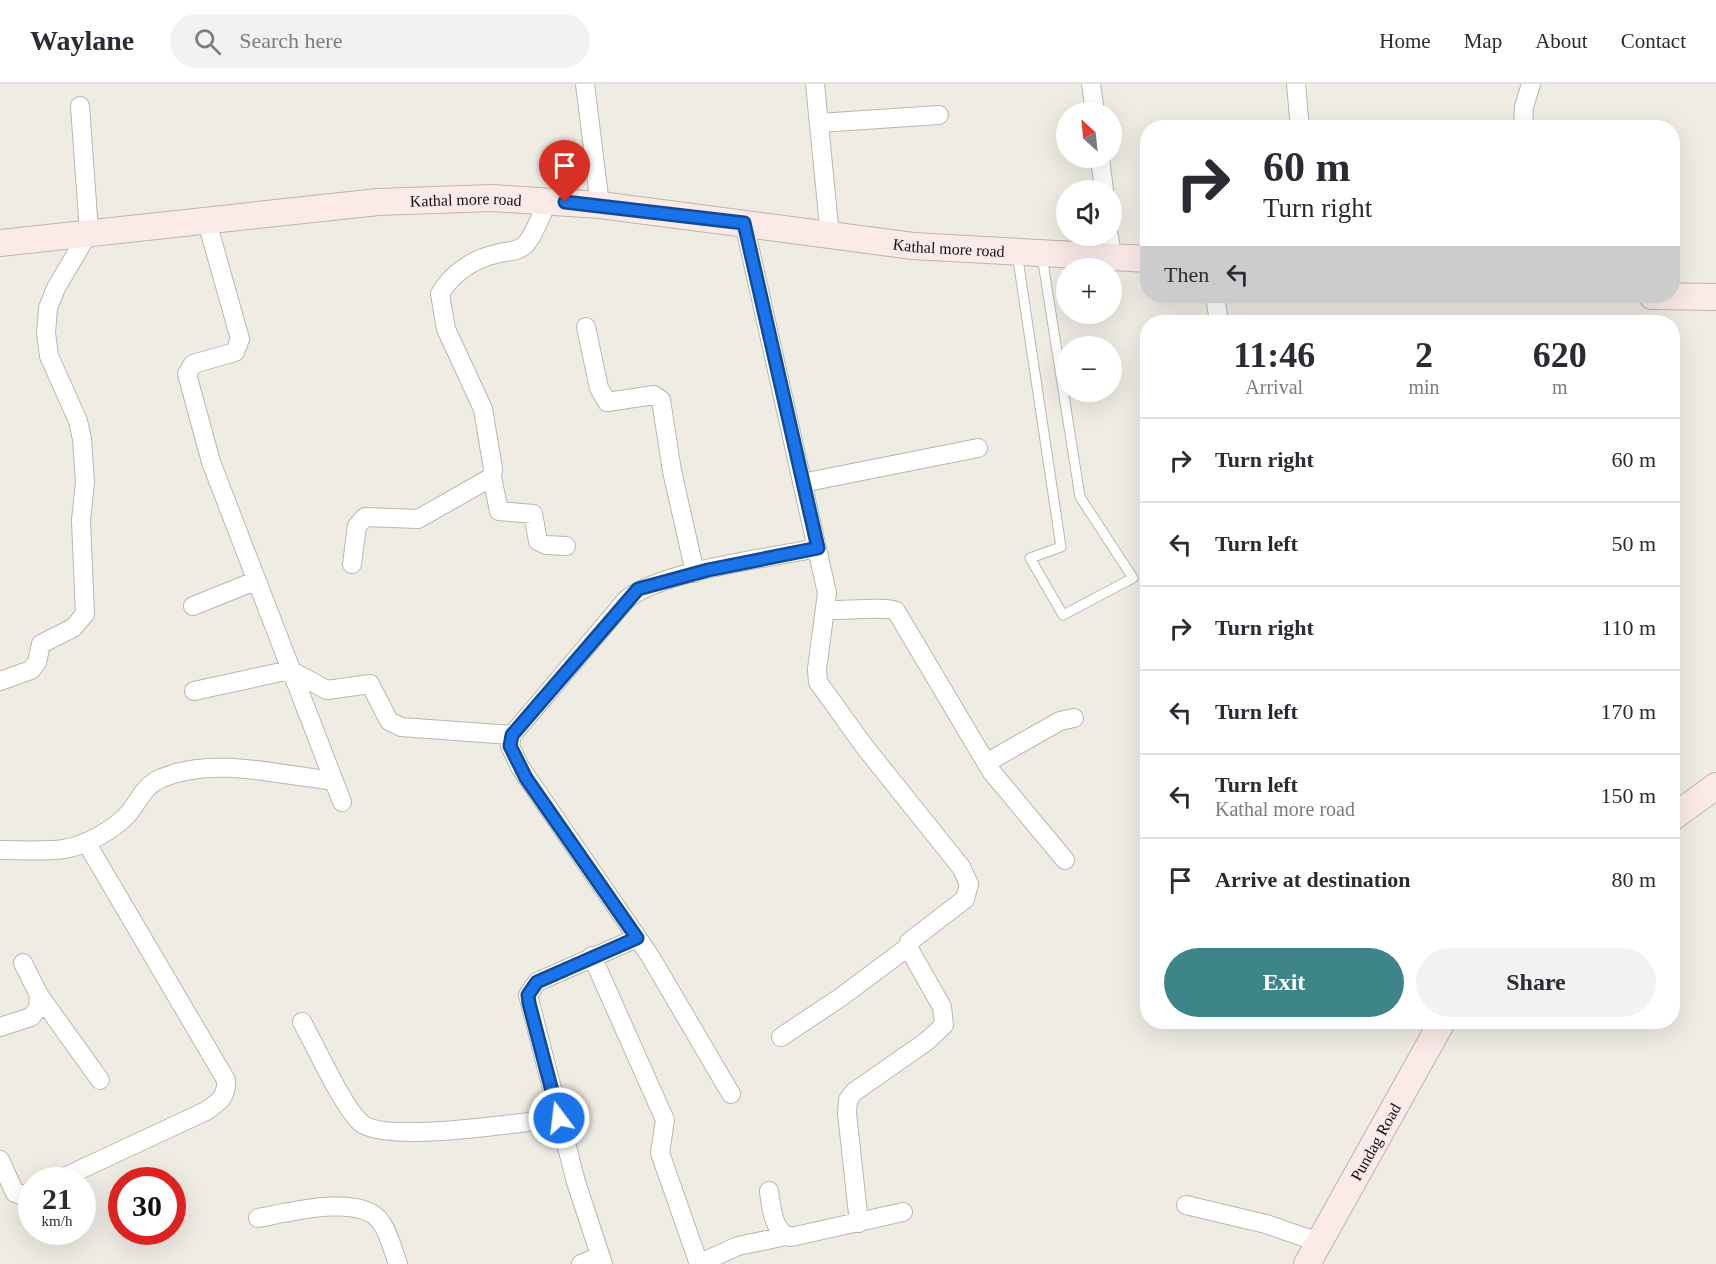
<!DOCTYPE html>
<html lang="en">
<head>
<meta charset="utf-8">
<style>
  :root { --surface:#fff; --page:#f2f2f3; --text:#2b2b33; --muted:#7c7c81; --line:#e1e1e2; --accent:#3d8589 }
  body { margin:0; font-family:Georgia,serif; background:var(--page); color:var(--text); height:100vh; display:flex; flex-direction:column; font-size:22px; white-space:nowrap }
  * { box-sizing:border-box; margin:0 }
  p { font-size:20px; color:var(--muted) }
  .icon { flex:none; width:33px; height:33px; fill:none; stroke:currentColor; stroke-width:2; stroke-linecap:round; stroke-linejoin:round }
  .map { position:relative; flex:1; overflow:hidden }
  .panel { position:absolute; left:1140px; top:231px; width:540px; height:714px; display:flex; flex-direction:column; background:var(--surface); border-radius:24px; box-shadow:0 6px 24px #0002 }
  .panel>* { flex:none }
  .banner { position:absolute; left:1140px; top:36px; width:540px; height:183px; border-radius:24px; box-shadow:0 6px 24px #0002; background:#fff; color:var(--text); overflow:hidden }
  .needle { width:39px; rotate:333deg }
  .controls { position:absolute; left:1056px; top:18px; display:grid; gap:12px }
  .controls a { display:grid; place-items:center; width:66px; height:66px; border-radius:50%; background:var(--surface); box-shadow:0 6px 24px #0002; font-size:30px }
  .speed { position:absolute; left:18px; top:1083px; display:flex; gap:12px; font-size:30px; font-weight:700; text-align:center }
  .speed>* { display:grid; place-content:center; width:78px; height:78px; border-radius:50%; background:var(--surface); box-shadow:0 6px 24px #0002; line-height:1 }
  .speed small { font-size:15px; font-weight:400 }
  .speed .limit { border:9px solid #d22; background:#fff; color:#111 }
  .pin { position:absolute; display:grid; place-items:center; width:51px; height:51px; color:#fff; margin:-62px -26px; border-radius:50% 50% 50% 0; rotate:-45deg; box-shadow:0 0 6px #0007 }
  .pin .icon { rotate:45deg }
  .me { position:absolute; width:66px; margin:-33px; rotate:345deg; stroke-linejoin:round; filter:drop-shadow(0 0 4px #0008) }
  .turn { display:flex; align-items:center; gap:21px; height:126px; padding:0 24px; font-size:27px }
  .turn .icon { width:78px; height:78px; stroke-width:2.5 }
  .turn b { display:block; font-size:42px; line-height:51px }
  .then { display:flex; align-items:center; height:57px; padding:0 24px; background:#0003; gap:12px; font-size:22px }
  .eta { display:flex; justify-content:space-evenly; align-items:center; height:102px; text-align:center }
  .eta b { font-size:36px; font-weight:700; line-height:42px }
  .action { display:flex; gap:12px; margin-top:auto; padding:12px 24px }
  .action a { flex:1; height:69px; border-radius:36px; background:var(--accent); color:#fff; font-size:24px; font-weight:700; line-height:69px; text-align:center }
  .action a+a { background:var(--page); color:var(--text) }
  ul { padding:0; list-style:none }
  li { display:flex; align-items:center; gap:18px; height:84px; padding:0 24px; border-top:2px solid var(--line) }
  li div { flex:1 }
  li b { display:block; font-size:22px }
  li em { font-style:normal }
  header { display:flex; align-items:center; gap:36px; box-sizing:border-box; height:84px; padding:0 30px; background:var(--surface); border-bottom:2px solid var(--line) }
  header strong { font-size:28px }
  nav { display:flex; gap:33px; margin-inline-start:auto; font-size:21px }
  .search { width:420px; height:54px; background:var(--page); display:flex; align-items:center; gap:15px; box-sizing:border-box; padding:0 21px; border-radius:33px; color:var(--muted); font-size:22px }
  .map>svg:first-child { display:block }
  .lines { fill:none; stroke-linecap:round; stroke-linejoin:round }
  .lane-casing { stroke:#bab7af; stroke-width:11 }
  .street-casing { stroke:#bab7af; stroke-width:20 }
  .secondary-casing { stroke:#bab7af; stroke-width:28 }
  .lane { stroke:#fff; stroke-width:9 }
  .street { stroke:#fff; stroke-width:18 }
  .secondary { stroke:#fbeae8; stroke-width:26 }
  .route-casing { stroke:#114b97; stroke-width:15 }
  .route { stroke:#1a73e8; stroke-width:10 }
  .labels { text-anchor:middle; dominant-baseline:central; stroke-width:6; stroke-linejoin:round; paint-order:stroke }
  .street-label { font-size:16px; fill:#11100d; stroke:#fff }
</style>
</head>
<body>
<header>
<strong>Waylane</strong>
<div class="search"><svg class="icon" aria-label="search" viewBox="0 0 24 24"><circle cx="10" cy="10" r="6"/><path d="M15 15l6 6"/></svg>Search here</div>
<nav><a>Home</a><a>Map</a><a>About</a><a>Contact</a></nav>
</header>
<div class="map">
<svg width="1716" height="1180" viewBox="0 0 1716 1180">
  <rect width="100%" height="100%" fill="#efece4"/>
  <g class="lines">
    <defs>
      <path id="lane" d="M 1017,169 L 1061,463 L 1030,474 L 1063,531 L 1133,494 L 1080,413 L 1042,172"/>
      <path id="street" d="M 585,0 L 600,121
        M 815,0 L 830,152
        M 1091,0 L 1095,28
        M 1296,0 L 1300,44
        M 819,39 L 939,31
        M 1523,44 L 1524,23 L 1531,0
        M 1100,74 L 1104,106
        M 207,138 L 240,255 L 235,268 L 193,280 L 187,290 L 211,378 L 342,718
        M 744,139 L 827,509 L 817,585 L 818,598 L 864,662 L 961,783 L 969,800 L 965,815 L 909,858 L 908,863 L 942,923 L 944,941 L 927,957 L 854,1008 L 848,1016 L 847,1029 L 859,1139
        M 1109,152 L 1112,171
        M 1215,212 L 1219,238
        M 586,243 L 599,304 L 607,318 L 654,311 L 661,316 L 672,387 L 695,489
        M 492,393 L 499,427 L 533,430 L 538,457 L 546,461 L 566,462
        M 802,399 L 978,364
        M 352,480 L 357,442 L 365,433 L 418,435 L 492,393 L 493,385 L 483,325 L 446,245 L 440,210 C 451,190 473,175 496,170 C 506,167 519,168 526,160 C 536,148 541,130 548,117
        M 193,522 L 255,497
        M 825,526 C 842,527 885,522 896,527 L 991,687 L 1065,776
        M 0,597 L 31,586 L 37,578 L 41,560 L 73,544 L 85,530 L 81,436 L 85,398 L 82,355 L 78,337 L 49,272 L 46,249 L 48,224 L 56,204 L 89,148 L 80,22
        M 194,607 L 290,586 L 327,606 L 370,600 L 389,637 L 401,643 L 512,651
        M 986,679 L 1060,637 L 1074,634
        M 0,766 C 21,766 44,768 64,765 C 85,762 115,745 128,730 C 140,716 144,701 162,694 C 213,672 280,691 334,697
        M 592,872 L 665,1036 L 660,1069 L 699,1180
        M 39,911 L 100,996
        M 302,938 C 316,963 342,1021 360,1038 C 383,1061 524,1038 559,1034
        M 0,943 L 31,933 L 38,925 L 39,911 L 23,879
        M 781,953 L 841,913 L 908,863
        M 731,1010 L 650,872 L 520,683 L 510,662 L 512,651 L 626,516 C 659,487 770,474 817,464
        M 0,1076 L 15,1109 L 20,1111 L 32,1108
        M 58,1096 L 206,1027 C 219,1018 227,1013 226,996 L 86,758
        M 769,1107 C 771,1122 773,1149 791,1153 L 903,1128
        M 1186,1121 L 1266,1140 L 1321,1159
        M 258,1134 C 286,1129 360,1109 380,1137 C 389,1148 393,1167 398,1180
        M 581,1180 L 600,1172
        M 603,1180 L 576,1098 L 528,911 L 537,898 L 637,854
        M 698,1180 L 738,1162 L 786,1152"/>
      <g id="secondary">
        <path id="s1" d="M 0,159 L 378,118 L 492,114 L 600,121 L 913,162 L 1148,175"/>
        <path d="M 1652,212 L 1716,213"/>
        <path d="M 1672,734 L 1716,702"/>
        <path id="s2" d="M 1307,1180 L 1442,938"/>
      </g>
    </defs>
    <use href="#lane" class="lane-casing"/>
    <use href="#street" class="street-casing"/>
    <use href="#secondary" class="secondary-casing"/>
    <use href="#lane" class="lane"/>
    <use href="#street" class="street"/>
    <use href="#secondary" class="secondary"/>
  </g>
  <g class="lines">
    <defs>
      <path id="route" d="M 559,1034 L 529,919 L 528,911 L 537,898 L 637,854 L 526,694 L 510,662 L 512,651 L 638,505 L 708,486 L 818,464 L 744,139 L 565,118"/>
    </defs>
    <use href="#route" class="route-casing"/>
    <use href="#route" class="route"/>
  </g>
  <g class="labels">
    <g class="street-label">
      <text stroke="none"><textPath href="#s1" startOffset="468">Kathal more road</textPath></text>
      <text stroke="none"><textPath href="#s1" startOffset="954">Kathal more road</textPath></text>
      <text stroke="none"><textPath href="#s2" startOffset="140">Pundag Road</textPath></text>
    </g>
  </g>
</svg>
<div class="controls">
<a><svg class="needle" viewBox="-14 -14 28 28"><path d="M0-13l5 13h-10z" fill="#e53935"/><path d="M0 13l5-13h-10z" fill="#7c7c81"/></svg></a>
<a><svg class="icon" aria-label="sound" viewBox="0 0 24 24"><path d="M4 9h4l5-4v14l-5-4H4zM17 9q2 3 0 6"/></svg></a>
<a>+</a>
<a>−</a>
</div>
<div class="speed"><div>21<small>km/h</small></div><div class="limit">30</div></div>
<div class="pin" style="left:565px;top:118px;background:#d93025"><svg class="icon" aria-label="arrive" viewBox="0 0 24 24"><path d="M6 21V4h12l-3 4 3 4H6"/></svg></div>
<svg class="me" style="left:559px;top:1034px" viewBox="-20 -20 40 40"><circle r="17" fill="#1a73e8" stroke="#fff" stroke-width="3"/><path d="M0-11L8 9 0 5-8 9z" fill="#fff"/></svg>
<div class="banner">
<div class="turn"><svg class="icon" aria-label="right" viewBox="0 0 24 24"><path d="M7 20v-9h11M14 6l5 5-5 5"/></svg><div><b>60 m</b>Turn right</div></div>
<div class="then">Then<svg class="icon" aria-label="left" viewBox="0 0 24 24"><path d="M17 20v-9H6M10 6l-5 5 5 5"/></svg></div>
</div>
<section class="panel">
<div class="eta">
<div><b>11:46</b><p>Arrival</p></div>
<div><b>2</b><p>min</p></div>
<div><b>620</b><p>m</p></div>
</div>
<ul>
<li><svg class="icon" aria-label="right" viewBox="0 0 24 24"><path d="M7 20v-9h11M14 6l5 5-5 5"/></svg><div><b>Turn right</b></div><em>60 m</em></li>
<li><svg class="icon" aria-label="left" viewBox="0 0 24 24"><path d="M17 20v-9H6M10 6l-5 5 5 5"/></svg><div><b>Turn left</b></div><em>50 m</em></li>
<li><svg class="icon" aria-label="right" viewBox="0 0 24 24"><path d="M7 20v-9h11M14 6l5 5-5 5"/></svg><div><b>Turn right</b></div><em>110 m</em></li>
<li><svg class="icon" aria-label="left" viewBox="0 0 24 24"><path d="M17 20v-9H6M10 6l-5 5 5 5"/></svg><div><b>Turn left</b></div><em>170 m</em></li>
<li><svg class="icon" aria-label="left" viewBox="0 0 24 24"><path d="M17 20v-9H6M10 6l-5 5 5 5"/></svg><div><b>Turn left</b><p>Kathal more road</p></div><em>150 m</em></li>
<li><svg class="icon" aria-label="arrive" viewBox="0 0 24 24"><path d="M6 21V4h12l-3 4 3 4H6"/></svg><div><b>Arrive at destination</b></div><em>80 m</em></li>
</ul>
<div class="action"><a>Exit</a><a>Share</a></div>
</section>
</div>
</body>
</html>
